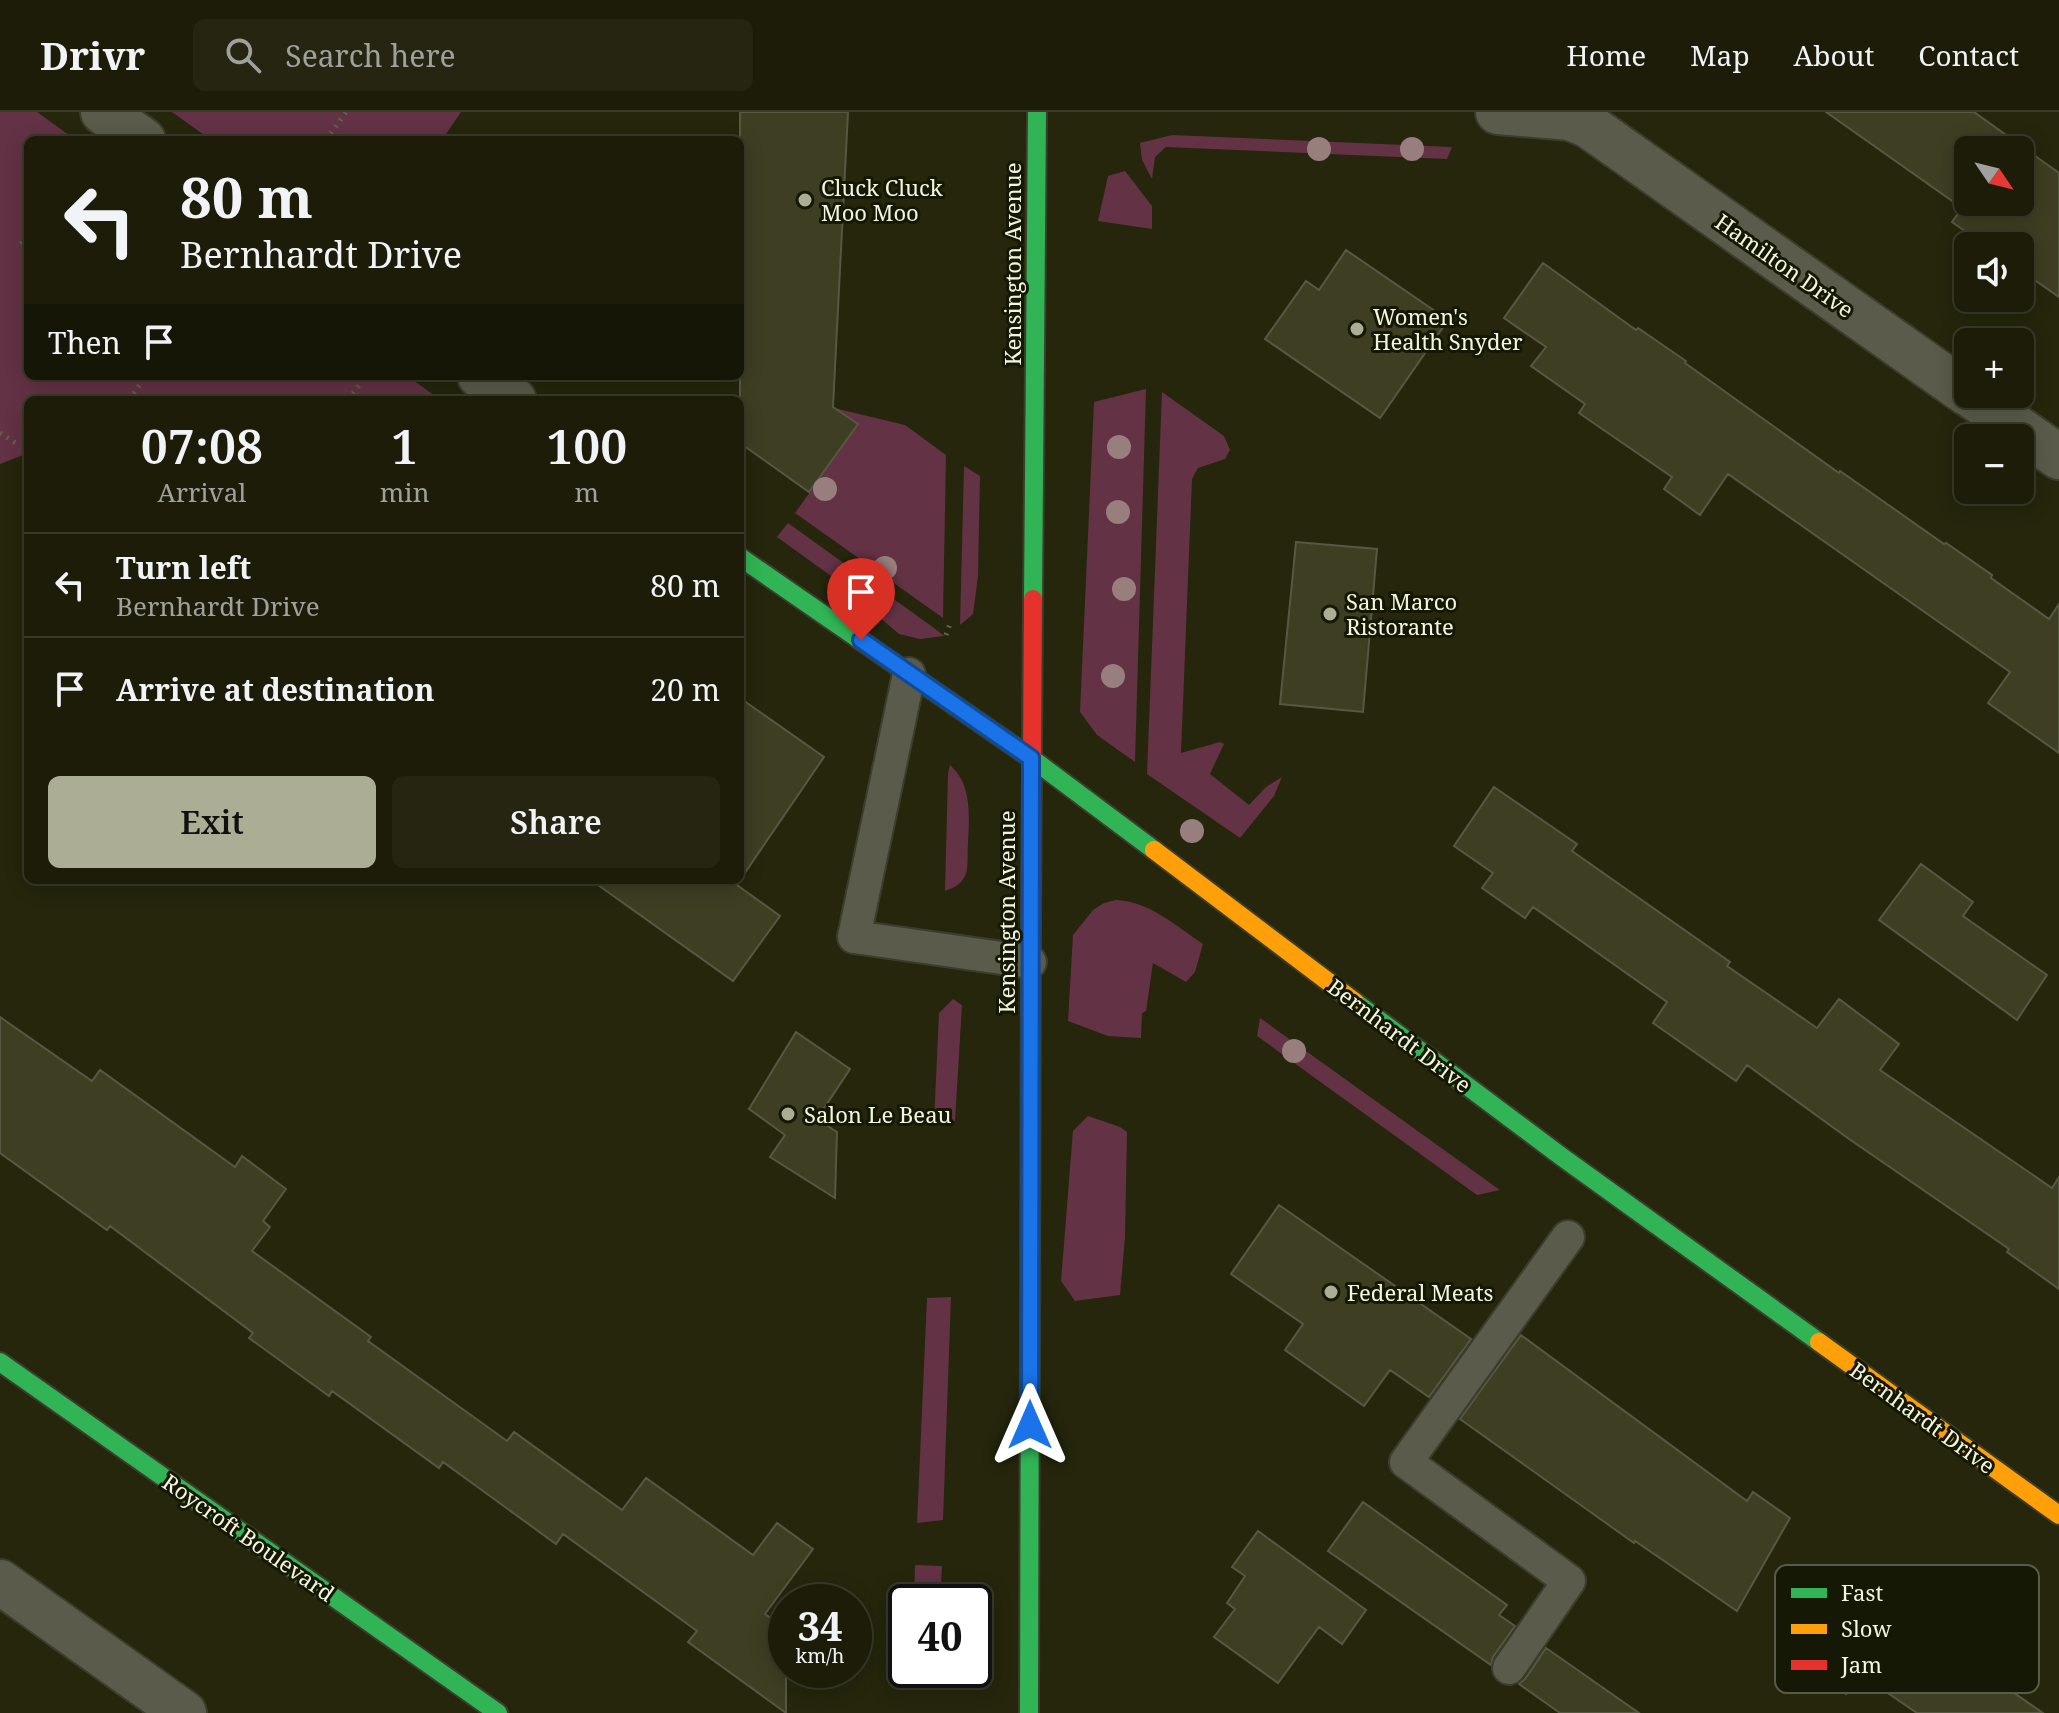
<!DOCTYPE html>
<html lang="en">
<head>
<meta charset="utf-8">
<style>
  :root { --surface:#1c1c09; --page:#252512; --text:#f1f3f6; --muted:#a0a19c; --line:#3a3a2a; --accent:#abad94 }
  body { margin:0; font-family:"Noto Serif",serif; background:var(--page); color:var(--text); height:100vh; display:flex; flex-direction:column; font-size:30px; white-space:nowrap }
  * { box-sizing:border-box; margin:0 }
  p { font-size:26px; color:var(--muted) }
  .icon { flex:none; width:44px; height:44px; fill:none; stroke:currentColor; stroke-width:2; stroke-linecap:round; stroke-linejoin:round }
  .map { position:relative; flex:1; overflow:hidden }
  .details { position:absolute; left:24px; top:284px; width:720px; height:488px; display:flex; flex-direction:column; background:var(--surface); border-radius:12px; box-shadow:0 4px 20px #0003,0 0 0 2px var(--line) }
  .details>* { flex:none }
  .banner { position:absolute; left:24px; top:24px; width:720px; height:244px; border-radius:12px; box-shadow:0 4px 20px #0003,0 0 0 2px var(--line); background:#1c1c09; color:var(--text); overflow:hidden }
  .needle { width:52px; rotate:125deg }
  .tools { position:absolute; left:1954px; top:24px; display:grid; gap:16px }
  .tools a { display:grid; place-items:center; width:80px; height:80px; border-radius:12px; background:var(--surface); box-shadow:0 4px 20px #0003,0 0 0 2px var(--line); font-size:40px }
  .speed { position:absolute; left:768px; top:1472px; display:flex; gap:16px; font-size:40px; font-weight:700; text-align:center }
  .speed>* { display:grid; place-content:center; width:104px; height:104px; border-radius:50%; background:var(--surface); box-shadow:0 4px 20px #0003,0 0 0 2px var(--line); line-height:1 }
  .speed small { font-size:20px; font-weight:400 }
  .speed .limit { border:4px solid #111; border-radius:12px; background:#fff; color:#111 }
  .pin { position:absolute; display:grid; place-items:center; width:68px; height:68px; color:#fff; margin:-82px -34px; border-radius:50% 50% 50% 0; rotate:-45deg; box-shadow:0 0 8px #0007 }
  .pin .icon { rotate:45deg }
  .me { position:absolute; width:88px; margin:-44px; rotate:0deg; stroke-linejoin:round; filter:drop-shadow(0 0 6px #0008) }
  .turn { display:flex; align-items:center; gap:28px; height:168px; padding:0 24px; font-size:36px }
  .turn .icon { width:104px; height:104px; stroke-width:2.5 }
  .turn b { display:block; font-size:56px; line-height:68px }
  .then { display:flex; align-items:center; height:76px; padding:0 24px; background:#0003; gap:16px; font-size:30px }
  .eta { display:flex; justify-content:space-evenly; align-items:center; height:136px; text-align:center }
  .eta b { font-size:48px; font-weight:600; line-height:56px }
  .cta { display:flex; gap:16px; margin-top:auto; padding:16px 24px }
  .cta a { flex:1; height:92px; border-radius:12px; background:var(--accent); color:#111; font-size:32px; font-weight:600; line-height:92px; text-align:center }
  .cta a+a { background:var(--page); color:var(--text) }
  ul { padding:0; list-style:none }
  li { display:flex; align-items:center; gap:24px; height:104px; padding:0 24px; border-top:2px solid var(--line) }
  li div { flex:1 }
  li b { display:block; font-size:30px }
  li em { font-style:normal }
  header { display:flex; align-items:center; gap:48px; box-sizing:border-box; height:112px; padding:0 40px; background:var(--surface); border-bottom:2px solid var(--line) }
  header strong { font-size:38px }
  nav { display:flex; gap:44px; margin-inline-start:auto; font-size:28px }
  .search { width:560px; height:72px; background:var(--page); display:flex; align-items:center; gap:20px; box-sizing:border-box; padding:0 28px; border-radius:12px; color:var(--muted); font-size:30px }
  .map>svg:first-child { display:block }
  .green { fill:#633245 }
  .building { fill:#3d3e22; stroke:#575844; stroke-width:2; fill-rule:evenodd }
  .lines { fill:none; stroke-linecap:round; stroke-linejoin:round }
  .lane-casing { stroke:#3c3d2c; stroke-width:36 }
  .street-casing { stroke:#3c3d2c; stroke-width:48 }
  .fast-casing { stroke:#3c3d2c; stroke-width:22 }
  .slow-casing { stroke:#3c3d2c; stroke-width:22 }
  .jam-casing { stroke:#3c3d2c; stroke-width:22 }
  .path { stroke:#5f604f; stroke-width:5; stroke-dasharray:2 6; stroke-linecap:butt }
  .lane { stroke:#5a5b4a; stroke-width:32 }
  .street { stroke:#5a5b4a; stroke-width:44 }
  .fast { stroke:#30b455; stroke-width:18 }
  .slow { stroke:#ff9f0a; stroke-width:18 }
  .jam { stroke:#e5322d; stroke-width:18 }
  .tree { fill:#987e7d }
  .route-casing { stroke:#114b97; stroke-width:20 }
  .route { stroke:#1a73e8; stroke-width:14 }
  .poi-dot { fill:#abad94; stroke:#161806; stroke-width:3 }
  .labels { text-anchor:middle; dominant-baseline:central; stroke-width:6; stroke-linejoin:round; paint-order:stroke }
  .poi-label { font-size:22px; fill:#f3f6de; stroke:#161806; text-anchor:start }
  .street-label { font-size:22px; fill:#f3f6de; stroke:#161806 }
  .key { fill:#161806; stroke:#585b47; stroke-width:2 }
  .key-label { font-size:22px; fill:#f3f6de }
</style>
</head>
<body>
<header>
<strong>Drivr</strong>
<div class="search"><svg class="icon" aria-label="search" viewBox="0 0 24 24"><circle cx="10" cy="10" r="6"/><path d="M15 15l6 6"/></svg>Search here</div>
<nav><a>Home</a><a>Map</a><a>About</a><a>Contact</a></nav>
</header>
<div class="map">
<svg width="2059" height="1601" viewBox="0 0 2059 1601">
  <rect width="100%" height="100%" fill="#25260c"/>
  <path class="green" d="M 0,0 L 37,0 L 76,28 L 28,28 L 28,264 L 407,264 L 441,288 L 28,288 L 28,341 L 0,352 Z
    M 172,0 L 461,0 L 442,28 L 211,28 Z
    M 1172,23 L 1452,35 L 1447,47 L 1166,35 L 1155,45 L 1152,67 L 1142,48 L 1140,31 Z
    M 1125,59 L 1152,94 L 1152,117 L 1098,109 L 1108,64 Z
    M 1146,277 L 1135,650 L 1097,623 L 1080,600 L 1094,290 Z
    M 1162,280 L 1224,324 L 1230,338 L 1225,347 L 1198,356 L 1192,367 L 1181,641 L 1220,630 L 1224,632 L 1210,662 L 1249,693 L 1266,675 L 1282,665 L 1274,684 L 1240,726 L 1147,662 Z
    M 834,296 L 905,313 L 946,343 L 943,506 L 795,401 L 858,313 Z
    M 964,354 L 980,364 L 978,464 L 973,502 L 960,513 Z
    M 788,411 L 934,516 L 944,524 L 920,527 L 899,522 L 878,504 L 881,500 L 777,425 Z
    M 950,653 C 973,673 969,706 968,732 C 967,742 969,755 965,764 C 960,774 954,775 945,779 L 948,661 Z
    M 1116,788 C 1149,789 1176,814 1203,832 L 1195,860 L 1186,870 L 1153,851 L 1146,899 L 1142,901 L 1141,926 L 1108,924 L 1068,909 L 1073,823 L 1093,798 L 1104,791 Z
    M 953,887 L 962,893 L 955,1009 L 934,1011 L 939,901 Z
    M 1260,906 L 1500,1078 L 1477,1083 L 1257,924 Z
    M 1088,1004 L 1120,1015 L 1127,1020 L 1125,1125 L 1120,1183 L 1075,1189 L 1061,1169 L 1073,1019 Z
    M 951,1185 L 943,1408 L 917,1411 L 927,1186 Z
    M 915,1453 L 942,1454 L 940,1490 L 914,1490 Z"/>
  <path class="building" d="M 740,0 L 848,0 L 833,295 L 858,312 L 809,380 L 740,331 Z
    M 1826,0 L 1974,0 L 2059,61 L 2059,185 L 2020,158 L 2020,134 L 1986,134 L 1952,110 L 1962,96 ZM 1968,38 L 2020,38 L 2020,90 L 1968,90 Z
    M 1346,138 L 1448,208 L 1380,306 L 1265,227 L 1306,169 L 1319,178 Z
    M 1543,151 L 1636,218 L 1638,216 L 1686,249 L 1685,251 L 1839,361 L 1840,359 L 1944,432 L 1946,431 L 1992,463 L 1991,466 L 2049,507 L 2059,492 L 2059,641 L 1988,591 L 2010,560 L 1728,362 L 1700,403 L 1664,377 L 1672,365 L 1579,301 L 1585,292 L 1531,254 L 1546,235 L 1504,206 Z
    M 1296,430 L 1377,437 L 1363,600 L 1280,592 Z
    M 740,586 L 824,645 L 740,768 Z
    M 1494,675 L 1577,732 L 1572,739 L 1730,850 L 1727,854 L 1817,916 L 1839,887 L 1899,932 L 1880,958 L 2052,1076 L 2059,1065 L 2059,1177 L 2007,1140 L 2009,1137 L 1849,1027 L 1747,953 L 1736,969 L 1653,911 L 1667,890 L 1533,795 L 1525,806 L 1482,776 L 1493,761 L 1454,734 Z
    M 1921,752 L 1973,790 L 1963,804 L 2047,863 L 2017,908 L 1879,808 Z
    M 591,768 L 730,768 L 780,804 L 733,869 Z
    M 0,905 L 92,969 L 100,958 L 235,1055 L 242,1044 L 286,1077 L 263,1109 L 270,1115 L 252,1139 L 371,1225 L 368,1229 L 507,1329 L 514,1320 L 622,1398 L 646,1366 L 753,1443 L 777,1411 L 813,1437 L 765,1502 L 786,1517 L 786,1601 L 688,1530 L 697,1519 L 563,1422 L 556,1432 L 443,1350 L 439,1356 L 332,1279 L 329,1284 L 249,1226 L 253,1221 L 110,1114 L 107,1118 L 0,1041 Z
    M 796,920 L 850,957 L 817,1007 L 837,1020 L 835,1086 L 770,1045 L 785,1023 L 749,997 Z
    M 1279,1093 L 1471,1227 L 1429,1285 L 1390,1258 L 1364,1294 L 1285,1238 L 1303,1212 L 1231,1162 Z
    M 1521,1223 L 1747,1389 L 1753,1380 L 1790,1406 L 1737,1499 L 1635,1429 L 1634,1431 L 1460,1307 Z
    M 1363,1390 L 1507,1493 L 1499,1503 L 1515,1514 L 1493,1545 L 1491,1553 L 1328,1439 Z
    M 1258,1419 L 1366,1498 L 1342,1532 L 1319,1515 L 1278,1571 L 1214,1525 L 1235,1497 L 1227,1491 L 1245,1464 L 1232,1455 Z
    M 1857,1454 L 1911,1494 L 1903,1504 L 2043,1601 L 1917,1601 L 1860,1562 L 1846,1582 L 1792,1541 Z
    M 1546,1536 L 1579,1559 L 1639,1601 L 1560,1601 L 1519,1572 L 1525,1567 Z"/>
  <g class="lines">
    <defs>
      <path id="lane" d="M 909,562 L 854,825 L 1030,850
        M 1509,1556 L 1569,1469 L 1406,1350 L 1568,1125"/>
      <path id="street" d="M 103,0 L 143,28
        M 1498,0 L 1570,6 L 1589,14 L 1968,282
        M 480,264 L 514,288
        M 1969,282 L 2059,345
        M 0,1470 L 184,1601"/>
      <path id="fast" d="M 740,445 L 1031,646 L 1154,738
        M 1033,487 L 1037,0
        M 1355,890 L 1562,1045 L 1819,1230
        M 0,1250 L 498,1601
        M 1029,1601 L 1031,810"/>
      <path id="slow" d="M 1154,738 L 1355,890
        M 1819,1230 L 2059,1403"/>
      <path id="jam" d="M 1031,810 L 1033,487"/>
    </defs>
    <use href="#lane" class="lane-casing"/>
    <use href="#street" class="street-casing"/>
    <use href="#fast" class="fast-casing"/>
    <use href="#slow" class="slow-casing"/>
    <use href="#jam" class="jam-casing"/>
    <path class="path" d="M 326,28 L 346,0
      M 21,132 L 28,123
      M 129,288 L 146,264
      M 348,288 L 366,264
      M 0,321 L 20,334
      M 946,523 L 950,512"/>
    <use href="#lane" class="lane"/>
    <use href="#street" class="street"/>
    <use href="#fast" class="fast"/>
    <use href="#slow" class="slow"/>
    <use href="#jam" class="jam"/>
  </g>
  <g class="tree">
    <circle cx="1319" cy="37" r="12"/>
    <circle cx="1412" cy="37" r="12"/>
    <circle cx="1119" cy="335" r="12"/>
    <circle cx="825" cy="377" r="12"/>
    <circle cx="1118" cy="400" r="12"/>
    <circle cx="885" cy="456" r="12"/>
    <circle cx="1124" cy="477" r="12"/>
    <circle cx="1113" cy="564" r="12"/>
    <circle cx="1192" cy="719" r="12"/>
    <circle cx="1294" cy="939" r="12"/>
  </g>
  <g class="lines">
    <defs>
      <path id="route" d="M 861,528 L 1031,646 L 1030,1313"/>
    </defs>
    <use href="#route" class="route-casing"/>
    <use href="#route" class="route"/>
  </g>
  <g class="poi-dot">
    <circle cx="805" cy="88" r="8"/>
    <circle cx="1357" cy="217" r="8"/>
    <circle cx="1330" cy="502" r="8"/>
    <circle cx="788" cy="1002" r="8"/>
    <circle cx="1331" cy="1180" r="8"/>
  </g>
  <g class="labels">
    <g class="poi-label">
      <text x="821" y="75">Cluck Cluck<tspan x="821" dy="25">Moo Moo</tspan></text>
      <text x="1373" y="204">Women's<tspan x="1373" dy="25">Health Snyder</tspan></text>
      <text x="1346" y="489">San Marco<tspan x="1346" dy="25">Ristorante</tspan></text>
      <text x="804" y="1002">Salon Le Beau</text>
      <text x="1347" y="1180">Federal Meats</text>
    </g>
    <g class="street-label">
      <text transform="translate(1012 152) rotate(-90)">Kensington Avenue</text>
      <text transform="translate(1785 153) rotate(35)">Hamilton Drive</text>
      <text transform="translate(1006 800) rotate(-90)">Kensington Avenue</text>
      <text transform="translate(1400 923) rotate(37)">Bernhardt Drive</text>
      <text transform="translate(1923 1305) rotate(36)">Bernhardt Drive</text>
      <text transform="translate(249 1425) rotate(35)">Roycroft Boulevard</text>
    </g>
  </g>
  <rect x="1775" y="1453" width="264" height="128" rx="12" class="key"/>
  <rect x="1791" y="1476" width="36" height="10" fill="#30b455"/>
  <rect x="1791" y="1512" width="36" height="10" fill="#ff9f0a"/>
  <rect x="1791" y="1548" width="36" height="10" fill="#e5322d"/>
  <g class="key-label">
    <text x="1841" y="1489">Fast</text>
    <text x="1841" y="1525">Slow</text>
    <text x="1841" y="1561">Jam</text>
  </g>
</svg>
<div class="tools">
<a><svg class="needle" viewBox="-14 -14 28 28"><path d="M0-13l5 13h-10z" fill="#e53935"/><path d="M0 13l5-13h-10z" fill="#a0a19c"/></svg></a>
<a><svg class="icon" aria-label="sound" viewBox="0 0 24 24"><path d="M4 9h4l5-4v14l-5-4H4zM17 9q2 3 0 6"/></svg></a>
<a>+</a>
<a>−</a>
</div>
<div class="speed"><div>34<small>km/h</small></div><div class="limit">40</div></div>
<div class="pin" style="left:861px;top:528px;background:#d93025"><svg class="icon" aria-label="arrive" viewBox="0 0 24 24"><path d="M6 21V4h12l-3 4 3 4H6"/></svg></div>
<svg class="me" style="left:1030px;top:1313px" viewBox="-20 -20 40 40"><path d="M0-17L14 15 0 8-14 15z" fill="#1a73e8" stroke="#fff" stroke-width="4"/></svg>
<div class="banner">
<div class="turn"><svg class="icon" aria-label="left" viewBox="0 0 24 24"><path d="M17 20v-9H6M10 6l-5 5 5 5"/></svg><div><b>80 m</b>Bernhardt Drive</div></div>
<div class="then">Then<svg class="icon" aria-label="arrive" viewBox="0 0 24 24"><path d="M6 21V4h12l-3 4 3 4H6"/></svg></div>
</div>
<section class="details">
<div class="eta">
<div><b>07:08</b><p>Arrival</p></div>
<div><b>1</b><p>min</p></div>
<div><b>100</b><p>m</p></div>
</div>
<ul>
<li><svg class="icon" aria-label="left" viewBox="0 0 24 24"><path d="M17 20v-9H6M10 6l-5 5 5 5"/></svg><div><b>Turn left</b><p>Bernhardt Drive</p></div><em>80 m</em></li>
<li><svg class="icon" aria-label="arrive" viewBox="0 0 24 24"><path d="M6 21V4h12l-3 4 3 4H6"/></svg><div><b>Arrive at destination</b></div><em>20 m</em></li>
</ul>
<div class="cta"><a>Exit</a><a>Share</a></div>
</section>
</div>
</body>
</html>
